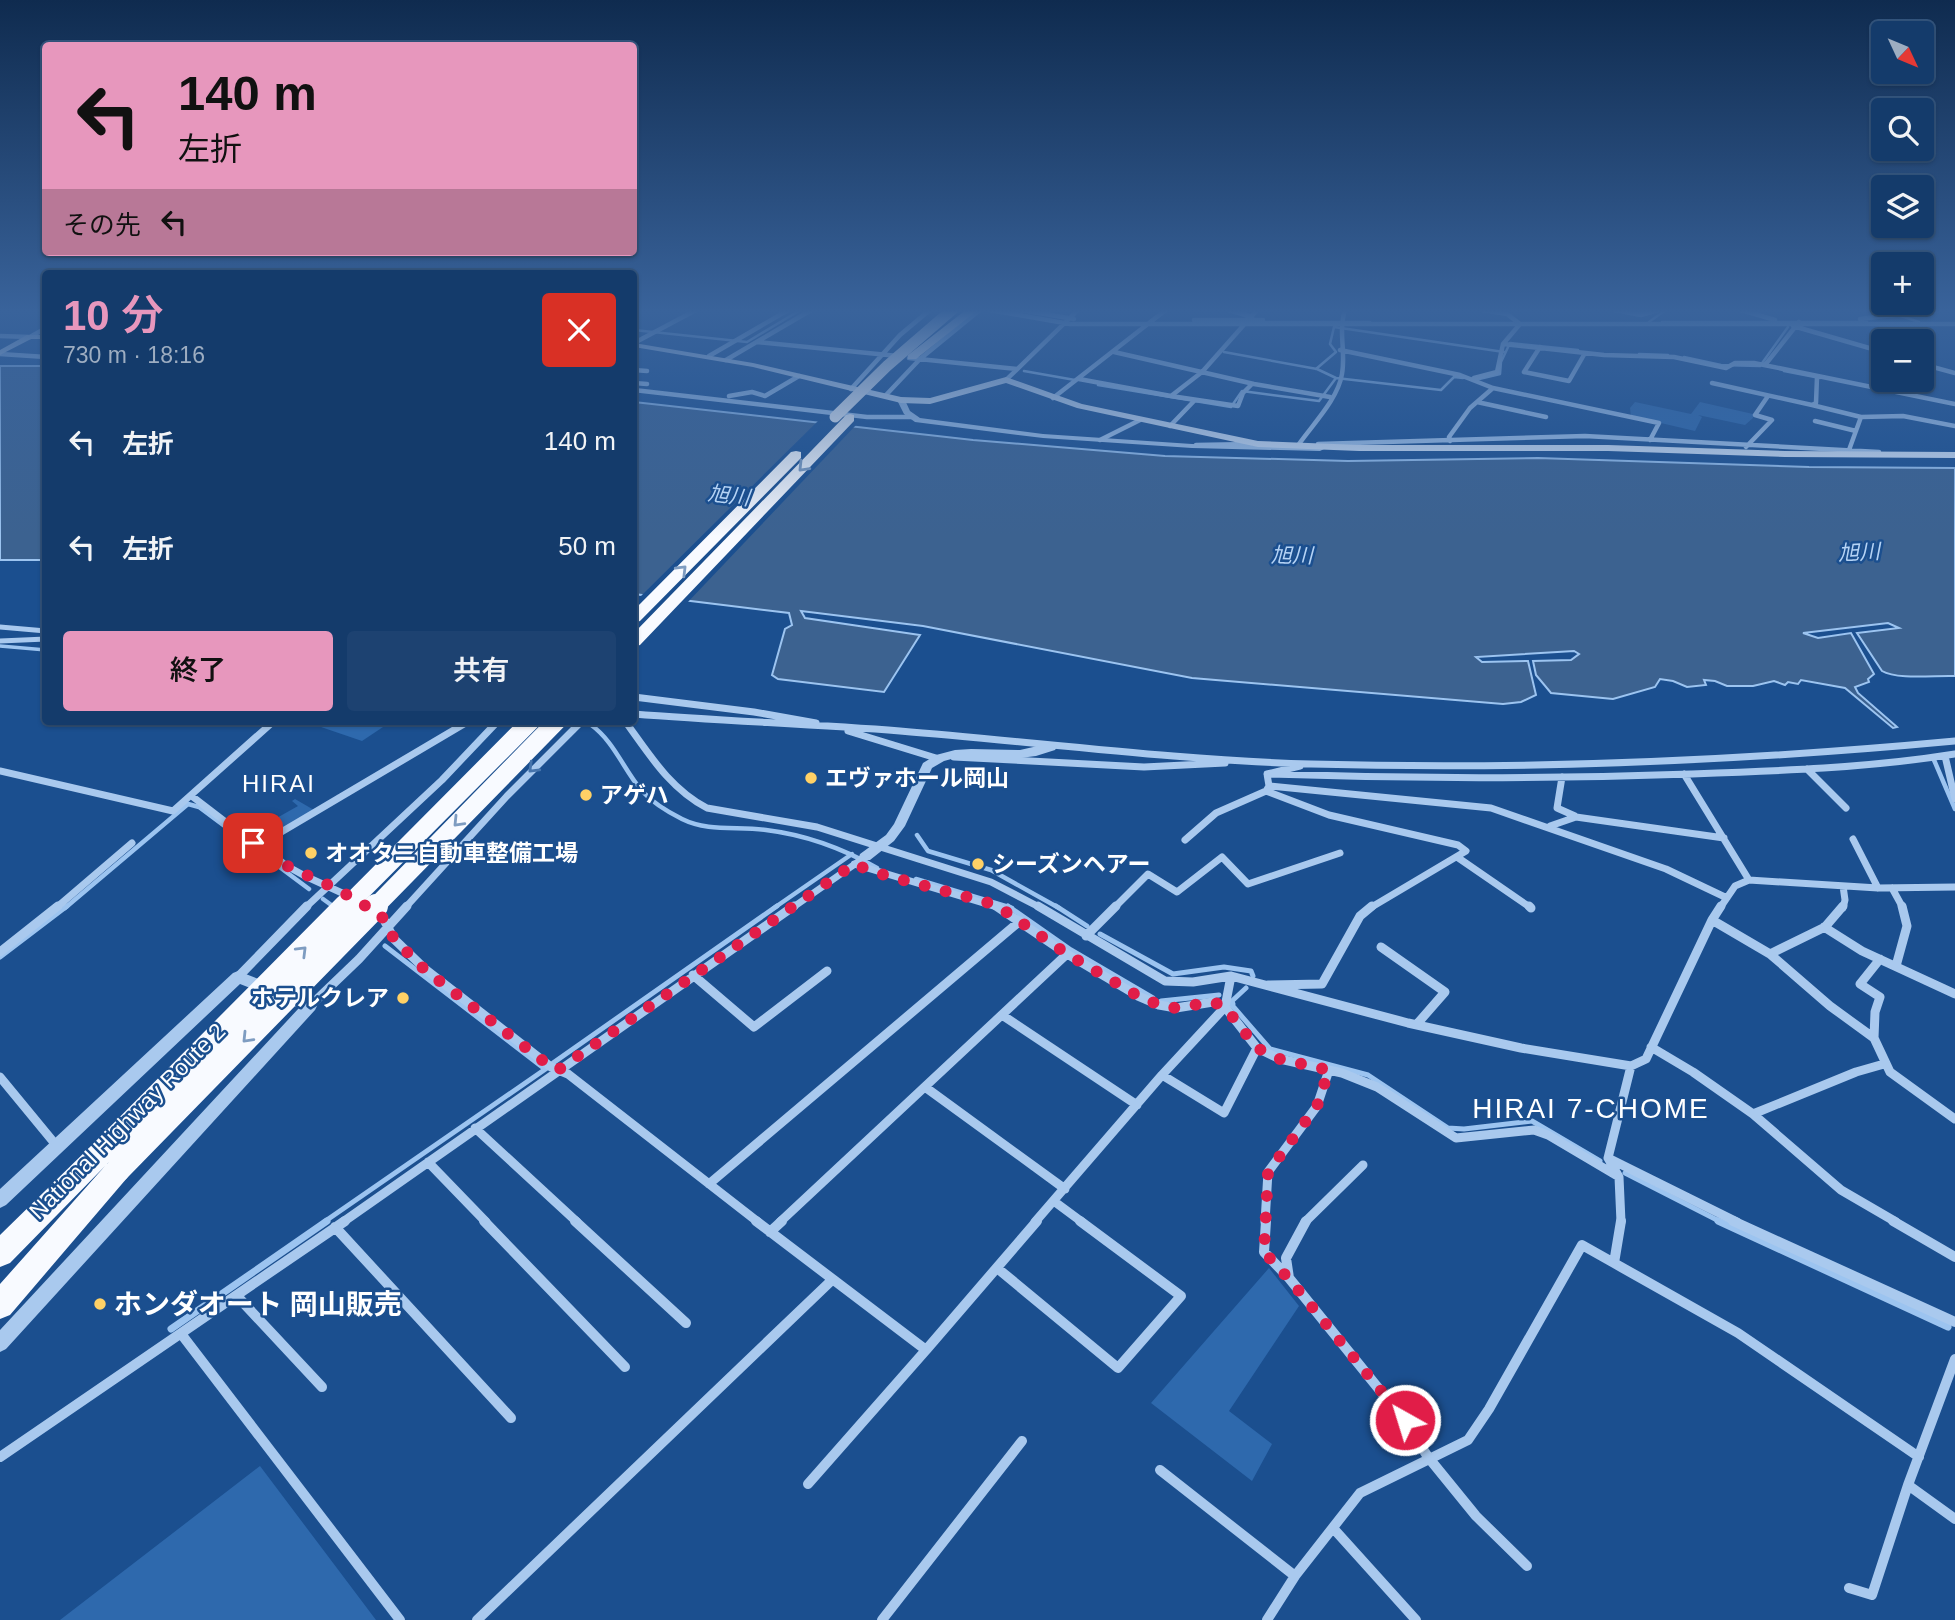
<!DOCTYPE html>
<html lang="ja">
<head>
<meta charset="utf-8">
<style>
  :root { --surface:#143b6b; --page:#1d4271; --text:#f1f3f6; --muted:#9dadc1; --line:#33557e; --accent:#e797bd }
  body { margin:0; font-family:Helvetica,"Noto Sans JP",sans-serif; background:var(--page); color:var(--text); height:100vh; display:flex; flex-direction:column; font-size:26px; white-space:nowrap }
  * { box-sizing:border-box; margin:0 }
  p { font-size:23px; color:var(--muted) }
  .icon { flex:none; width:38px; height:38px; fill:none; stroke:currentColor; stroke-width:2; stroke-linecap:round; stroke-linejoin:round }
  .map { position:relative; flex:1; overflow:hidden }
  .side { position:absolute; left:42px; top:270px; width:595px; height:455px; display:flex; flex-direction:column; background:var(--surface); border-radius:7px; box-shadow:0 2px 5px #0004,0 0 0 2px var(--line) }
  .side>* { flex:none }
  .hud { position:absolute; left:42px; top:42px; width:595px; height:214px; border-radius:7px; box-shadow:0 2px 5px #0004,0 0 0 2px var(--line); background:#e797bd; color:#111; overflow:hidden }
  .needle { width:46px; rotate:134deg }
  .tools { position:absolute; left:1871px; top:21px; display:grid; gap:14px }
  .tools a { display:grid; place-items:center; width:63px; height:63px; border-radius:7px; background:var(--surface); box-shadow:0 2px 5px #0004,0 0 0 2px var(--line); font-size:35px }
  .pin { position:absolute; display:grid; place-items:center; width:60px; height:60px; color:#fff; margin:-30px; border-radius:14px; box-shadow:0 4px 10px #0006 }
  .me { position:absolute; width:77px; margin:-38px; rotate:321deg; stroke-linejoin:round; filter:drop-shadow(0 0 5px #0008) }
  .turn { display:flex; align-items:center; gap:24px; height:147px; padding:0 21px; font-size:32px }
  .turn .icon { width:91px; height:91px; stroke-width:2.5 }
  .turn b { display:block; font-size:49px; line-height:60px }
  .then { display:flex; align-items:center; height:66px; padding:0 21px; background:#0003; gap:14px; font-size:26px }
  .round { display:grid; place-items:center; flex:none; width:74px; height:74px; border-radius:7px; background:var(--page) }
  .overview { display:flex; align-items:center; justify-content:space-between; height:119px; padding:0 21px }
  h1 { font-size:42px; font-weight:600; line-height:52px; color:var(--accent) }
  .button { display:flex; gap:14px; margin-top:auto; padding:14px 21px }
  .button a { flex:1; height:80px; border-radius:7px; background:var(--accent); color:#111; font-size:28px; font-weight:600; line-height:80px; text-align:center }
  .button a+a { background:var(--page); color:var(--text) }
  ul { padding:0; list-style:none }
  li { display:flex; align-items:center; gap:21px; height:105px; padding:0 21px }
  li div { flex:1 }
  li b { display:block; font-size:26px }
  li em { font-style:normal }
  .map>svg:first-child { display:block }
  .green { fill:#2e69ad }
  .water { fill:#3c6290; stroke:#9cc4f0; stroke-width:2 }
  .pier { fill:#1b4f8f }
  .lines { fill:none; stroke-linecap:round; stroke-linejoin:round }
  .stream-far4 { stroke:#9cc4f0; stroke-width:2.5 }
  .stream-far3 { stroke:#9cc4f0; stroke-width:3.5 }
  .stream-far2 { stroke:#9cc4f0; stroke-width:4.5 }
  .stream-far1 { stroke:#9cc4f0; stroke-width:5 }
  .stream { stroke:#9cc4f0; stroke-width:7 }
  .minor-far4 { stroke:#a9c9ee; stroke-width:4.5 }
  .minor-far3 { stroke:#a9c9ee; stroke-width:5 }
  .minor-far2 { stroke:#a9c9ee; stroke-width:7 }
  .minor-far1 { stroke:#a9c9ee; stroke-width:9 }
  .minor { stroke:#a9c9ee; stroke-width:10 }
  .tertiary { fill:#a9c9ee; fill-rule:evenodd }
  .secondary { fill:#d6e6fa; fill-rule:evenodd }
  .trunk { fill:#f8faff; fill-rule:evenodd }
  .trunk-bridge-far2 { stroke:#f8faff; stroke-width:11 }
  .trunk-bridge-far1 { stroke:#f8faff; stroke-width:18 }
  .trunk-bridge { stroke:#f8faff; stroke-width:24 }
  .oneway { stroke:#7e9cc1 }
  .oneway2 { stroke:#4674ac }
  .route { stroke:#e11d48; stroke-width:12; stroke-dasharray:0 21.6 }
  .poi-dot { fill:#ffd166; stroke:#1b4f8f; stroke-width:2.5 }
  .labels { text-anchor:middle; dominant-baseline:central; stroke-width:5; stroke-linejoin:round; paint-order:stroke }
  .far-water-label { font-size:21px; font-style:italic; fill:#b5d3f5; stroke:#1b4f8f }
  .poi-label { font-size:23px; font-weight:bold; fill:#fff; stroke:#1b4f8f; text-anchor:start }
  .street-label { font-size:23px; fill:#fff; stroke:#1b4f8f }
  .neighbourhood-label { font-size:24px; letter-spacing:2px; fill:#fff; stroke:#1b4f8f }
  .near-neighbourhood-label { font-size:28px; letter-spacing:2px; fill:#fff; stroke:#1b4f8f }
  .near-poi-label { font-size:28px; font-weight:bold; fill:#fff; stroke:#1b4f8f; text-anchor:start }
</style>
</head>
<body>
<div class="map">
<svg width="1955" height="1620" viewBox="0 0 1955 1620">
  <rect width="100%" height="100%" fill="#1b4f8f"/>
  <path class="green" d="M 1635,402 L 1691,414 L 1700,402 L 1753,414 L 1753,418 L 1745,425 L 1698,415 L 1702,417 L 1695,431 L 1631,416 L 1630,408 Z
    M 328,721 L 392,721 L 362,741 L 321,727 Z
    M 295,799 L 314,810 L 265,839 L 255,840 L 248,834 L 298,806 L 292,801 Z
    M 1269,1268 L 1299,1306 L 1229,1411 L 1272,1444 L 1252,1481 L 1151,1403 Z
    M 260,1466 L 376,1620 L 60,1620 Z"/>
  <path class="water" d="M 0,366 L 45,366 L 45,560 L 0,560 Z
    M 634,402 L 973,440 L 1165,456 L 1348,461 L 1538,458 L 1809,467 L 1955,468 L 1955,676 C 1937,675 1897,680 1882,671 L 1857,633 L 1899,628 L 1888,623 L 1803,633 L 1818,638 L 1851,633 L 1874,674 L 1868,679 L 1869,682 L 1855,687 L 1858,693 L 1897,727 L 1893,728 L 1845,688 L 1801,680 L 1798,684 L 1788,682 L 1785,685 L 1774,681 L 1753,686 L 1727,686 L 1715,681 L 1704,680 L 1706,685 L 1687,687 L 1673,681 L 1660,679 L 1655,687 L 1613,699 L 1551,693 L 1536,675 L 1533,661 L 1571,660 L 1579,654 L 1574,651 L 1476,657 L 1482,662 L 1528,661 L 1536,695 L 1521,702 L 1503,704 L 1192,678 L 923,626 L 801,611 L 805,618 L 920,635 L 884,692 L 778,679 L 772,675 L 785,629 L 792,625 L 789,613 L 634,594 Z"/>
  <path class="pier" d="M 819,420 L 857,424 L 686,604 L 639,598 Z"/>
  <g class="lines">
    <path class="stream-far4" d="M 1920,314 L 1951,309
      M 1901,316 L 1919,322
      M 1259,322 L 1370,322
      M 1649,322 L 1667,309
      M 1662,322 L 1867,322
      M 1334,327 L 1504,352
      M 634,330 L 747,342 L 802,309
      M 1224,352 L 1317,369 L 1336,378 L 1441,390 L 1454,377 L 1463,378
      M 1639,354 L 1668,355
      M 1684,357 L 1721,365 L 1760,366 L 1788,327
      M 1316,369 L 1336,352 L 1330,344 L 1334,327
      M 1024,371 L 1075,380
      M 1784,371 L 1820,378
      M 1475,380 L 1500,374 L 1501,362 L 1510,343 L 1578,350
      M 1098,385 L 1231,407 L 1242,391 L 1319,401 L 1336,378"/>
    <path class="stream-far3" d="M 0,646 L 46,650"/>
    <path class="stream-far2" d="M 590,724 C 615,742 623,769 642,791 C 653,803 668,812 682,819 C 708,832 738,826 766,830 C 807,835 842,848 877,868
      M 1934,760 L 1955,809
      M 917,835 L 928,851 L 991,870 L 1059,908
      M 916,879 L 1012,908
      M 323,899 L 334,907
      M 65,908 L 188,804 L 199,807 L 309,889
      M 774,908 L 852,854"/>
    <path class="stream-far1" d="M 1008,906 L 1071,950 L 1153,998
      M 1056,906 L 1087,926
      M 1100,934 L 1173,974 L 1224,967 L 1251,971 L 1253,976
      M 385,946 L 545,1069
      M 0,957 L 67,906
      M 1161,1001 L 1219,995
      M 1231,1004 L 1270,1049 L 1368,1075 L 1448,1128 L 1464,1129 L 1532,1121 L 1600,1161
      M 1233,1004 L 1232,1001 L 1246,988
      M 553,1063 L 777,906
      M 1625,1173 L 1721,1222
      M 324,1222 L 547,1068"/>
    <path class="stream" d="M 1718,1221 L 1948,1327
      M 171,1329 L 327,1221"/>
    <path class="minor-far4" d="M 28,309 L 46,310
      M 984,309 L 1070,324 L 1955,324
      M 1014,309 L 1074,319
      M 1226,309 L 1252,317
      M 1610,309 L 1641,315 L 1661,309
      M 1738,309 L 1775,320
      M 1860,319 L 1942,309
      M 1194,320 L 1263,320
      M 1793,326 L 1883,352
      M 0,336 L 30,337 L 46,328
      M 757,342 L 898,356
      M 634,343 L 698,309
      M 1503,344 L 1604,355 L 1674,357 L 1726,368 L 1735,363 L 1754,363 L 1955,404
      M 1540,347 L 1524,372 L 1569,381 L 1585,353
      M 1340,350 L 1460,375 L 1493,388 L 1470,408 L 1449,437 L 1450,441
      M 1114,352 L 1254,384 L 1330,397
      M 0,354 L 46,357
      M 709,356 L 790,309
      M 909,358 L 1017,369
      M 726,360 L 813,309
      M 1922,364 L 1955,373
      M 1765,365 L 1799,322
      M 634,370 L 647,371
      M 1474,378 L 1497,372 L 1503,344 L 1520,324 L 1507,314 L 1477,309
      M 1079,379 L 1171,396 L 1202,372 L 1258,309
      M 1006,380 L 1079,309
      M 634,383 L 647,384
      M 1712,383 L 1812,405 L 1816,403 L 1817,377
      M 1493,388 L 1659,423 L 1650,440
      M 851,389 L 900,335 L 931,309
      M 634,390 L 867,417 L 912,417
      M 886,395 L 920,359 L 981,309
      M 729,396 L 752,392 L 765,396 L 799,376
      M 1171,396 L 1238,406 L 1243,393 L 1252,384
      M 1053,398 L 1167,309
      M 1477,402 L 1546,417
      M 1812,405 L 1861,417 L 1903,416 L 1955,426
      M 1815,421 L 1856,431
      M 1170,426 L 1194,401
      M 1100,440 L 1140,420
      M 1299,444 C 1313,424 1338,399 1342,374 C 1346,352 1338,332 1345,309
      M 1318,444 L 1585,436 L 1879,452
      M 1196,445 L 1251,444
      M 1746,447 L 1772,420 L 1755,415 L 1768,396
      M 1849,450 L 1861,417"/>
    <path class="minor-far3" d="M 0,627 L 46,631
      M 0,641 L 46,639"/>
    <path class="minor-far2" d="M 634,697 L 754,712 L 816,723
      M 634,714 C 722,721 811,724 900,731 C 1037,742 1173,760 1311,764 C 1526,770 1741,761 1955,741
      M 625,721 C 649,754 670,789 707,808 L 817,827 L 991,882 L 1041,908
      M 848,731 L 936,758
      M 1945,756 L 1955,799
      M 954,757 L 1144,767 L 1225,763
      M 1807,769 L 1846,808
      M 0,771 L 173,811 L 274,721
      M 1267,774 C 1408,779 1550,779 1691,774 C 1779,771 1868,768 1955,754
      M 1684,774 L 1749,880
      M 1562,777 L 1557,808 L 1575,816
      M 1269,786 L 1491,808 L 1666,869 L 1727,898
      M 1266,791 L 1329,815 L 1458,845 L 1466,851 L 1370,908
      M 193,797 L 253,843 L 261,844 L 285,865 L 305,876 L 353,898
      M 1550,826 L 1576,817 L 1724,838
      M 1853,839 L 1878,888
      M 1185,840 L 1216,813 L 1266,791 L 1269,786 L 1267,774 L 1300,766
      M 261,844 L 469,721
      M 1457,857 L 1531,908
      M 854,864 L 1000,908
      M 1892,888 L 1903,908
      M 56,908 L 132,843
      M 305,908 L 442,780 L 498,721
      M 405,908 L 507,796 L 582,721
      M 792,908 L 865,857
      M 1114,908 L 1148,874 L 1177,892 L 1222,857 L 1248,884 L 1340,853
      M 1720,908 L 1735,886 L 1749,880 L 1878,888 L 1955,887
      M 1843,908 L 1845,900 L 1843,886"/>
    <path class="minor-far1" d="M 996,906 L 1067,954 L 1138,996 L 1159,1005 L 1176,1008 L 1213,1002 L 1225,1007 L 1257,1048 L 1280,1059 L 1342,1073 L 1377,1087 L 1456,1138 L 1534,1130 L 1548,1135 L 1619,1177
      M 1038,906 L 1165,981 L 1193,982 L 1231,976 L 1408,1023 L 1521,1048 L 1631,1066 L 1646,1059 L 1712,920 L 1721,906
      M 1529,906 L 1531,908
      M 375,912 L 383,918 L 394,939 L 425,969 L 551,1067 L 568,1074 L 758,1222
      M 1712,920 L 1770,954 L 1830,1006 L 1874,1038 L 1890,1072 L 1955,1119
      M 1824,927 L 1862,951 L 1955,994
      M 1086,936 L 1116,906
      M 1381,947 L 1445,992 L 1417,1024
      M 0,952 L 58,906
      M 1770,954 L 1825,927 L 1843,906
      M 1896,966 L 1907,926 L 1902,906
      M 693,975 L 754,1027 L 827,971
      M 238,977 L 307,906
      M 1268,985 L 1322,984 L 1360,916 L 1372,906
      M 310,1006 L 359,959 L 407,906
      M 1002,1015 L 1137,1105
      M 1874,1038 L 1875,1012 L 1880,997 L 1860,984 L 1880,959
      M 1651,1047 L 1693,1072 L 1753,1114 L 1841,1190 L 1896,1222
      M 1162,1075 L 1224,1113 L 1257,1048
      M 0,1077 L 56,1145
      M 925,1087 L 1065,1189
      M 1753,1114 L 1856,1072 L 1884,1064
      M 475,1128 L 577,1222
      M 1608,1158 L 1737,1222
      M 428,1162 L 486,1222
      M 709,1184 L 1020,921
      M 1055,1202 L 1082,1222
      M 343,1222 L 794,906
      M 780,1222 L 1067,954
      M 1035,1222 L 1162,1075 L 1225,1007 L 1231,976
      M 1265,1222 L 1268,1172 L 1317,1106 L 1329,1070
      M 1305,1222 L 1363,1165
      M 1621,1222 L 1619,1177 L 1608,1158 L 1631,1066"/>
    <path class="minor" d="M 484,1221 L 625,1367
      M 575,1221 L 686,1323
      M 756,1221 L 926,1350 L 1037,1221
      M 1266,1221 L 1264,1252 L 1289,1278
      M 1306,1221 L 1286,1258 L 1289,1278 L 1404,1420 L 1428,1457 L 1476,1516 L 1527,1566
      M 1733,1221 L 1955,1322
      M 1893,1221 L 1955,1257
      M 335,1227 L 511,1418
      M 770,1232 L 782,1221
      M 1614,1263 L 1738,1333 L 1919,1457
      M 997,1268 L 1118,1368 L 1181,1296 L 1080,1221
      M 237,1296 L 322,1387
      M 182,1335 L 400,1620
      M 0,1457 L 345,1221
      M 1160,1470 L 1295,1576
      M 808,1484 L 926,1350
      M 1908,1485 L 1955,1519
      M 1333,1528 L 1416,1620
      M 1849,1588 L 1872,1595 L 1908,1485 L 1955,1359
      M 477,1620 L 832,1280
      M 882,1620 L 1022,1441
      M 1267,1620 L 1295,1576 L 1360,1493 L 1468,1440 L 1489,1409 L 1582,1245 L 1614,1263 L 1621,1221"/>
    <path class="tertiary" d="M 898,398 L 904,398 L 910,411 L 920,418 L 1043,434 L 1192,444 L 1320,447 L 1324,449 L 1320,451 L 1192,448 L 1043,438 L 915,422 L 904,414 L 897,400 Z
      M 1051,743 L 1057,747 L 1055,750 L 1036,756 L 1020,758 L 955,758 L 944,761 L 932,768 L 905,826 L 894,841 L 870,860 L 860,860 L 859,857 L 860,854 L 886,835 L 894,824 L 923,763 L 936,755 L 955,750 L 971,749 L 1020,750 Z
      M 238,971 L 271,984 L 273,988 L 271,992 L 266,994 L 240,984 L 6,1205 L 0,1208 L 0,1189 L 233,973 Z
      M 286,990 L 315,1002 L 317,1006 L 315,1010 L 6,1349 L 0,1352 L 0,1330 L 299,1008 L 281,1000 L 279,996 L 281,992 Z"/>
    <path class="secondary" d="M 27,335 L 46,335 L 46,339 L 31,339 L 0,355 L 0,350 Z
      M 634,343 L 753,363 L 901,397 L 930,398 L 1006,377 L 1082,404 L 1258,441 L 1359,445 L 1608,445 L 1785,451 L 1955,452 L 1955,458 L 1785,457 L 1608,451 L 1359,451 L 1258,447 L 1077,408 L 1006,383 L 930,404 L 901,403 L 753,367 L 634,347 Z"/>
    <path class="trunk" d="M 967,309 L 979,309 L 916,359 L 908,359 L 908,355 Z
      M 850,414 L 854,415 L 854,421 L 640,645 L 634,647 L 634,633 L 846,415 Z
      M 796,451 L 801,452 L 801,458 L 640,621 L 634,623 L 634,610 L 791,452 Z
      M 98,1145 L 107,1148 L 111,1156 L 107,1164 L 118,1158 L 127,1162 L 131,1170 L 127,1178 L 10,1315 L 0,1319 L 0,1284 L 105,1166 L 10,1263 L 0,1267 L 0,1235 L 89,1148 Z"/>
    <path class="trunk-bridge-far2" d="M 835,417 L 887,366 L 953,309"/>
    <path class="trunk-bridge-far1" d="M 345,908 L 531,721
      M 374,908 L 557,721"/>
    <path class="trunk-bridge" d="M 98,1156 L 346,906
      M 118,1170 L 376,906"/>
  </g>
  <defs><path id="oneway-chevron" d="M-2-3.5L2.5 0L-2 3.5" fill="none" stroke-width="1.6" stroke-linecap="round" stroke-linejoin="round" transform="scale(1.75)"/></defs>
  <g class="oneway">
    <use href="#oneway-chevron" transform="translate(803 467) rotate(134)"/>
    <use href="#oneway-chevron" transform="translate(682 570) rotate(-45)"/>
    <use href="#oneway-chevron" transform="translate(458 822) rotate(134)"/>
    <use href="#oneway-chevron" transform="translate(302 951) rotate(-45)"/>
    <use href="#oneway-chevron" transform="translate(247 1038) rotate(134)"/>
  </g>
  <use class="oneway2" href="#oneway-chevron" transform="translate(533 768) rotate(136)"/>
  <linearGradient id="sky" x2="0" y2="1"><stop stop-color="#0f2b4f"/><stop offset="0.58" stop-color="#39639b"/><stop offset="1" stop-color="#39639b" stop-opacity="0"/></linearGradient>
  <rect width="1955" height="536" fill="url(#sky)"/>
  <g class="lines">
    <path class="route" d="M 253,843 L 261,844 L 285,865 L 337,889 L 381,915 L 394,939 L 425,970 L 551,1067 L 558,1070 L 854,864 L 877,873 L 986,902 L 1002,909 L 1067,954 L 1138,996 L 1159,1005 L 1176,1008 L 1213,1002 L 1225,1007 L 1257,1048 L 1280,1059 L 1329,1070 L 1317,1106 L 1268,1172 L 1264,1252 L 1289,1279 L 1405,1420"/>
  </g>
  <g class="poi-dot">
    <circle cx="811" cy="778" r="7"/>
    <circle cx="586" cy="795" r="7"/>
    <circle cx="311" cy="853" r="7"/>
    <circle cx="978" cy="864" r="7"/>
    <circle cx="403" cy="998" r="7"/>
    <circle cx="100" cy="1304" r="7"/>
  </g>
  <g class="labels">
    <g class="far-water-label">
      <text transform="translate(729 495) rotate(7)">旭川</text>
      <text transform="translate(1859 552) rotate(-3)">旭川</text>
      <text transform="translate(1292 555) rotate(1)">旭川</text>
    </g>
    <g class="poi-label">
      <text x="825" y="778">エヴァホール岡山</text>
      <text x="600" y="795">アゲハ</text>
      <text x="325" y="853">オオタニ自動車整備工場</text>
      <text x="992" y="864">シーズンヘアー</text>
      <text x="389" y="998" text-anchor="end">ホテルクレア</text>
    </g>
    <g class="street-label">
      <text transform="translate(127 1121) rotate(-45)">National Highway Route 2</text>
    </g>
    <g class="neighbourhood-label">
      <text x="279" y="783">HIRAI</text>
    </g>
    <g class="near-neighbourhood-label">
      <text x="1591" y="1108">HIRAI 7-CHOME</text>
    </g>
    <g class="near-poi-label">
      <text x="114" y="1304">ホンダオート 岡山販売</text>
    </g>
  </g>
</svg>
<div class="tools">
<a><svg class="needle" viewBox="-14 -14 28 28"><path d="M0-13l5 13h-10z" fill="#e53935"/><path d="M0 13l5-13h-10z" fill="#9dadc1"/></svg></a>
<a><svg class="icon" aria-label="search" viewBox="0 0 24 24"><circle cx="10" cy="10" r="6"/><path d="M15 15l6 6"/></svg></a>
<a><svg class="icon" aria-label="layers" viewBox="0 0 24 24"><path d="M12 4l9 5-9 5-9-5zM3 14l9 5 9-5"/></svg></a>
<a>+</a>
<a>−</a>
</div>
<div class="pin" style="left:253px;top:843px;background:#d93025"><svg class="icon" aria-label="arrive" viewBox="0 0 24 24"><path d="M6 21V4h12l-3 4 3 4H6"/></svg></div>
<svg class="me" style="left:1405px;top:1420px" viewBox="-20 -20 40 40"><circle r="17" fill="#e11d48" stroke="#fff" stroke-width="3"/><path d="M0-11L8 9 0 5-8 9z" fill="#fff"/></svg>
<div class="hud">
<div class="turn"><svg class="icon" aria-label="left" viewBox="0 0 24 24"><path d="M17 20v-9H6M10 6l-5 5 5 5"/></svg><div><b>140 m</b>左折</div></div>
<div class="then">その先<svg class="icon" aria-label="left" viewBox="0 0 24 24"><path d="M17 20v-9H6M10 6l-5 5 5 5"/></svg></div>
</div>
<section class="side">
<div class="overview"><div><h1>10 分</h1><p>730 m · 18:16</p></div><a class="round" style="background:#d93025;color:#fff"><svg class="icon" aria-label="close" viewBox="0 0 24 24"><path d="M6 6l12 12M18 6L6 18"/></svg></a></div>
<ul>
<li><svg class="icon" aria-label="left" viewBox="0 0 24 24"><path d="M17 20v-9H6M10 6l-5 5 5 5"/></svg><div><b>左折</b></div><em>140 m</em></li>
<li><svg class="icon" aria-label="left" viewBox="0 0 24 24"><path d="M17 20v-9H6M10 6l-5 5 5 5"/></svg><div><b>左折</b></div><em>50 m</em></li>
</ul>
<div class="button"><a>終了</a><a>共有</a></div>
</section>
</div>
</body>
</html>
